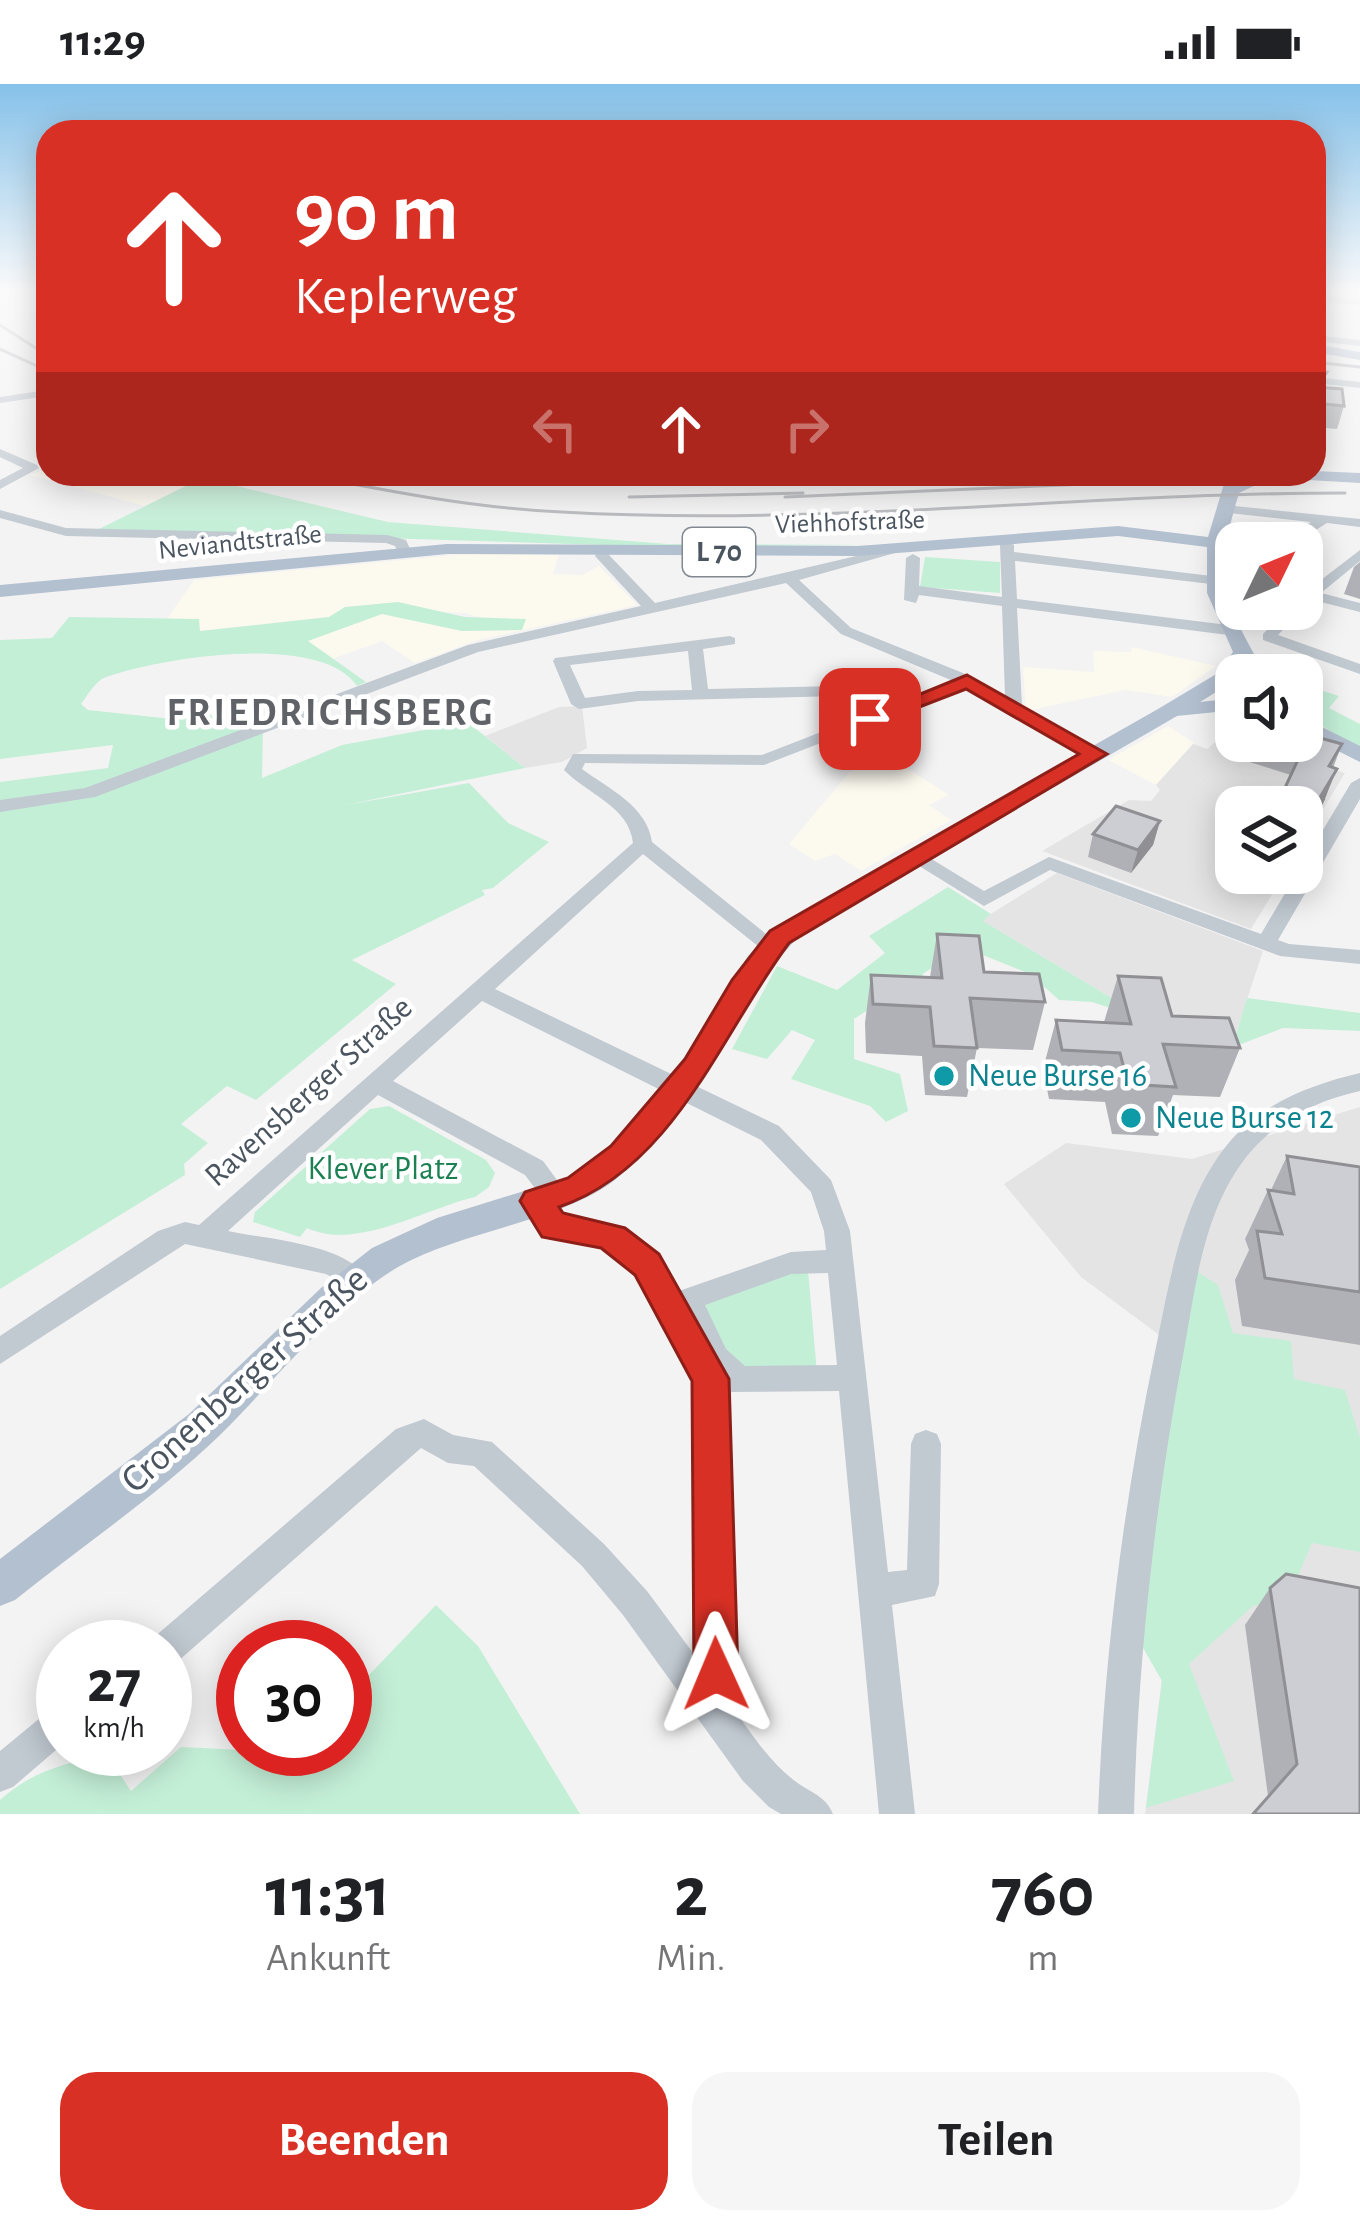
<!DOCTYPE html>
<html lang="de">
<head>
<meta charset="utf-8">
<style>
  :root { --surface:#fff; --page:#f6f6f6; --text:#202124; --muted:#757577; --accent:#d93025 }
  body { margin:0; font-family:"Alegreya Sans",sans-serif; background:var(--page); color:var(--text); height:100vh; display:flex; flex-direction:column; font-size:45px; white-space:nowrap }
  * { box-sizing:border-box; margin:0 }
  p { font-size:39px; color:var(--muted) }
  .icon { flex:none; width:66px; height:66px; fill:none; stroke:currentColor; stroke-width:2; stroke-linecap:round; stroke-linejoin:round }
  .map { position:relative; height:1730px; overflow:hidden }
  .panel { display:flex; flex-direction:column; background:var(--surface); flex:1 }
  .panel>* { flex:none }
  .guide { position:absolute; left:36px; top:36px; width:1290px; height:366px; border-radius:36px; box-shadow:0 6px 30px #0003; background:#d93025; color:#fff; overflow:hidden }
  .needle { width:78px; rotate:47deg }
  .controls { position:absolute; left:1215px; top:438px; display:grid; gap:24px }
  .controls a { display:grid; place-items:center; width:108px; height:108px; border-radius:24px; background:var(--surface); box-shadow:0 6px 30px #0003; font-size:60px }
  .speed { position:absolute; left:36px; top:1536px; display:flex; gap:24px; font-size:60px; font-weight:700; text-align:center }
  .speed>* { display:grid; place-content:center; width:156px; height:156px; border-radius:50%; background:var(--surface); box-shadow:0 6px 30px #0003; line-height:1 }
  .speed small { font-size:30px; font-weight:400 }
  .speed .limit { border:18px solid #d22; background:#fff; color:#111 }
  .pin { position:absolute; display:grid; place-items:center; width:102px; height:102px; color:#fff; margin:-51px; border-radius:24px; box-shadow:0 6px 18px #0006 }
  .me { position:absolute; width:132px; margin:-66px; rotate:359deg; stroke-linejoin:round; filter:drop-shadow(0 0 9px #0008) }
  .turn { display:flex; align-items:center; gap:42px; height:252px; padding:0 60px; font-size:54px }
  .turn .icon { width:156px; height:156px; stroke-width:2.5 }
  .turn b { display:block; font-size:84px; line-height:102px }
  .lanes { display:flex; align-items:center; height:114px; padding:0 60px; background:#0003; justify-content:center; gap:60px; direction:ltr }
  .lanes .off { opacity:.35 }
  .eta { display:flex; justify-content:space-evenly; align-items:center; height:204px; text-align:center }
  .eta b { font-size:72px; font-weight:600; line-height:84px }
  .cta { display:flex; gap:24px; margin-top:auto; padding:24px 60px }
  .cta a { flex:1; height:138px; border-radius:36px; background:var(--accent); color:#fff; font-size:48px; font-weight:600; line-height:138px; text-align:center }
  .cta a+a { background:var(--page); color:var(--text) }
  .status { display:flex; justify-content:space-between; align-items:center; height:84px; padding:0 60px; background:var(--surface); direction:ltr }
  .status svg { height:33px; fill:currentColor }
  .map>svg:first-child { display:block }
  .commercial { fill:#fcf9ef }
  .education { fill:#e5e4e5 }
  .green { fill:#c4efd7 }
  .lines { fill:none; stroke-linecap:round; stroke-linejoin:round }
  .minor { fill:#c1c9d1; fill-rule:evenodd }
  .major { fill:#b3c0d0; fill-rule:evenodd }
  .rail { stroke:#b5b7bc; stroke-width:3 }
  .wall { fill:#b0b1b6 }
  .shaded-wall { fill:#909094 }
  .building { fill:#cdced4; stroke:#909094; stroke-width:3 }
  .route { fill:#d93025; stroke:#8d1f18; stroke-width:3 }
  .culture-dot { fill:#0f9aa8; stroke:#fff; stroke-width:4.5 }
  .labels { text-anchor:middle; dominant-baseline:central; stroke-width:9; stroke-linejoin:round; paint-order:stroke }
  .far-street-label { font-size:27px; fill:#4a5560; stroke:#fff }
  .shield { fill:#fff; stroke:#808890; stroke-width:3 }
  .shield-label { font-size:30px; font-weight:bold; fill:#4a5560 }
  .culture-label { font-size:33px; fill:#0d838f; stroke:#fff; text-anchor:start }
  .street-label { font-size:33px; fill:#4a5560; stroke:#fff }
  .park-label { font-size:33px; fill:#1b8153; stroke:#fff }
  .far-district-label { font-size:39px; font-weight:bold; letter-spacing:3px; fill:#5f6267; stroke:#fff }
  .near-street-label { font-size:39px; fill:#4a5560; stroke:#fff }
</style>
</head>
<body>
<div class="status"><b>11:29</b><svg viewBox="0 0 49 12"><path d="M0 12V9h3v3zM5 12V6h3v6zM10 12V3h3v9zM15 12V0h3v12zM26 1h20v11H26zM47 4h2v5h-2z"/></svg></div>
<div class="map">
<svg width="1360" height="1730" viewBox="0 0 1360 1730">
  <rect width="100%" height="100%" fill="#f4f3f3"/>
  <path class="commercial" d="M 48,384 L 48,390 L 145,390 L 189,400 L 145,422 L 31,391 Z
    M 475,469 L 559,471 L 553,490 L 582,491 L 599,482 L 637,521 L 478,556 L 415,579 L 382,557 L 332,575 L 307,557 L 382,530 L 462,547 L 522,546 L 465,529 L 345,523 L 329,533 L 199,547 L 198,535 L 167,535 L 194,496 Z
    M 1132,563 L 1216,582 L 1172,613 L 1125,606 L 1026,627 L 1023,583 L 1094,588 L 1093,567 L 1131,568 Z
    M 1168,642 L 1194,659 L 1156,701 L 1108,676 Z
    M 897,678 L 949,711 L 929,721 L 951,736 L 861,787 L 835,770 L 815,777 L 789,760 L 850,688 L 868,680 L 888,686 Z"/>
  <path class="education" d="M 582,622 L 587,664 L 562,678 L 525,684 L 485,652 L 559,623 Z
    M 1236,640 L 1236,657 L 1345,689 L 1302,760 L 1302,723 L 1236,723 L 1236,789 L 1285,789 L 1251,845 L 1042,767 L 1129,716 L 1151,717 L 1160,706 L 1156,701 L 1193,660 L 1207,665 Z
    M 1057,789 L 1263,867 L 1231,964 L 1137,929 L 981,836 Z
    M 1360,1023 L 1360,1730 L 1145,1730 L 1201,1282 L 1081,1193 L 1004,1100 L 1066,1059 L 1192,1075 Z"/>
  <path class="green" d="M 145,390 L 186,390 L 388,438 L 668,460 L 875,461 L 667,463 L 99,445 L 188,401 Z
    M 925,473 L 1000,478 L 1000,509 L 920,503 Z
    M 398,518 L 465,533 L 526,535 L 522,546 L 462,547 L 382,530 L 308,557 L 366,598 L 357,602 C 321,548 163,573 106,593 C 95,597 88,611 81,620 L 88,626 L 172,635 L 202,624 L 228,645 L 263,645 L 262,694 L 342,661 L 467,638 L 525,684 L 346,721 L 469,699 L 508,739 L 549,758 L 493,804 L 482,806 L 485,811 L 352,876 L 396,900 L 256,1016 L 227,1002 L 181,1040 L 208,1059 L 184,1080 L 185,1091 L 0,1205 L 0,698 L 108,684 L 113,661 L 0,675 L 0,556 L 52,554 L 69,533 L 199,535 L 200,547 L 329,533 L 345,523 Z
    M 1302,600 L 1339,612 L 1329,624 L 1360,640 L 1360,665 L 1302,630 Z
    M 948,803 L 991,830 L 983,837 L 1137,929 L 1232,963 L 1247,914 L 1360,929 L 1360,947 L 1283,944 L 1231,964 L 1092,918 L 1059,916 L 1030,890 L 978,869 L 947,875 L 924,889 L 911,908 L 890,912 L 854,935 L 854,975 L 900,990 L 908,1027 L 886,1038 L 870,1022 L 791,995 L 815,956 L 792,946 L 767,975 L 732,965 L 777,882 L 837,906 L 885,869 L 869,852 Z
    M 389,1022 L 486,1076 L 495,1089 L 489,1103 L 475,1113 C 424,1125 357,1167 307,1144 L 300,1153 L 253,1138 L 255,1128 L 370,1025 Z
    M 808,1186 L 817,1289 C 738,1289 731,1297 702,1219 L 777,1189 Z
    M 1195,1186 L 1218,1201 L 1233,1249 L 1291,1257 L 1294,1295 L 1345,1306 L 1360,1354 L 1360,1468 L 1312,1459 L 1284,1525 L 1254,1521 L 1189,1580 L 1234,1697 L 1146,1724 L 1162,1597 L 1142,1562 L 1151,1433 Z
    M 436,1521 L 478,1562 L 580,1730 L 0,1730 L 0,1716 C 32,1687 65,1679 107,1671 L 131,1707 L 181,1663 L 243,1666 L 281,1681 L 297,1665 L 345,1665 L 345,1616 Z"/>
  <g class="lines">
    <path class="minor" d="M 27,208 L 37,208 L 48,217 L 48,225 Z
      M 1314,211 L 1360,215 L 1360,221 L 1314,217 Z
      M 1314,251 L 1360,256 L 1360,262 L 1314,257 Z
      M 1314,293 L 1360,298 L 1360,304 L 1314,299 Z
      M 46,306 L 48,312 L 0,319 L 0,313 Z
      M 0,365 L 37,381 L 39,384 L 0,405 L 0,396 L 23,384 L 0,373 Z
      M 1225,421 L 1360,435 L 1360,443 L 1327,439 L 1295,459 L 1284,459 L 1284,454 L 1311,438 L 1220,428 L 1218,425 Z
      M 0,426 L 66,444 L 387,451 L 406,456 L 412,469 L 400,472 L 395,462 L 386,459 L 66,452 L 0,434 Z
      M 1007,457 L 1014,461 L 1014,468 L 1236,495 L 1236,503 L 1015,477 L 1017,515 L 1228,541 L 1236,546 L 1228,551 L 1017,524 L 1022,622 L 1101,666 L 1104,670 L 1095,675 L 1008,631 L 965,603 L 764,681 L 585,679 L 582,685 C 609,705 647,722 652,758 L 781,862 L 771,869 L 764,867 L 643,770 L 495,905 L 779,1042 L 831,1096 L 850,1147 L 888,1488 L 907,1486 L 911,1360 L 915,1350 L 926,1346 L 937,1350 L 941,1360 L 939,1500 L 935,1512 L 892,1521 L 915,1730 L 879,1730 L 839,1307 L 726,1308 L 733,1590 L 725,1613 C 747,1642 768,1679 799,1700 C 814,1710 826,1713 833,1730 L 781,1730 L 769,1723 L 743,1697 L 623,1531 L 582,1482 L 474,1382 L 448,1379 L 421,1364 L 177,1578 L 165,1583 L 165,1563 L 149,1563 L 153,1554 L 396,1345 L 424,1335 L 453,1351 L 492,1358 L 604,1460 L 647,1507 L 699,1577 L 697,1296 L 660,1224 L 625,1180 L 603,1165 L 584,1157 L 545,1150 L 524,1117 L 528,1110 L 537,1107 L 525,1091 L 378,1011 L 228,1147 C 265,1155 348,1160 367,1195 L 364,1203 L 354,1206 L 326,1190 L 185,1160 L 0,1280 L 0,1252 L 158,1147 L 185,1138 L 199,1141 L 633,759 C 629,722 587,710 564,686 L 573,670 L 762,671 L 893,620 L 877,611 L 638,617 L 579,625 L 571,620 L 553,577 L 555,574 L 730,552 L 735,554 L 735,560 L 703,565 L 708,605 L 880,601 L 907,615 L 953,597 L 841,550 L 786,499 L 478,568 L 95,713 L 0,728 L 0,716 L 85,704 L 468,561 L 641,522 L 595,472 L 599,463 L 609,463 L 609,471 L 655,519 L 895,463 L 895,469 L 799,496 L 851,544 L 963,589 L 1005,612 L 1002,522 L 919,511 L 916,519 L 904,516 L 906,474 L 913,470 L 920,474 L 919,502 L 1002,513 L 1000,461 ZM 688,567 L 692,606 L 638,607 L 585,614 L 570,581 ZM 482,917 L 761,1056 L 811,1108 L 824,1147 L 826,1166 L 791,1168 L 679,1207 C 648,1164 615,1140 562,1133 L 553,1121 L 564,1118 L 568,1111 L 543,1077 L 393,997 ZM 828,1189 L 837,1281 L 745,1282 L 726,1265 L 705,1221 L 791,1190 Z
      M 1360,466 L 1360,477 L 1321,509 L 1360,519 L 1360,528 L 1313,516 L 1302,522 L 1302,505 L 1308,506 Z
      M 1302,524 L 1302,525 L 1300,528 L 1278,551 L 1360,580 L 1360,590 L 1263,556 L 1263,550 L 1287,525 Z
      M 1360,694 L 1360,715 L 1278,856 L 1289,860 L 1360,866 L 1360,880 L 1280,872 L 1050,786 L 984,822 L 903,772 L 906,768 L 920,768 L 984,807 L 1049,773 L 1261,850 L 1297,789 L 1302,789 L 1302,781 L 1351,699 Z
      M 1360,989 L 1360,1007 C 1313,1017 1267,1041 1239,1083 C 1203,1135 1195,1205 1184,1266 C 1155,1420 1138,1574 1134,1730 L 1098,1730 C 1104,1574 1123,1421 1155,1268 C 1170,1196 1182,1112 1232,1055 C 1265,1018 1313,1000 1360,989 Z
      M 63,1619 L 63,1660 L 13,1703 L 0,1708 L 0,1667 L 51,1625 Z"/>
    <path class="major" d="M 1314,260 L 1360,268 L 1360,276 L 1314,268 Z
      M 1314,387 L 1360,389 L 1360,399 L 1291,395 L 1283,390 L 1314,390 Z
      M 1227,390 L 1243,390 L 1242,396 L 1257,390 L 1279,390 L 1239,409 C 1213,495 1222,514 1266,591 L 1246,591 L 1242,583 L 1234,597 L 1200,618 L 1236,614 L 1236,626 L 1177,632 L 801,850 C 730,923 698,1029 616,1095 C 564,1137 463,1146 398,1183 C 334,1221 274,1298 220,1351 C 158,1411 82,1462 15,1516 L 0,1522 L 0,1475 L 189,1330 L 321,1204 L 372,1164 L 437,1134 L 569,1093 L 597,1075 L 670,996 L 748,872 L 783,838 L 1158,625 L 1218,589 L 1233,568 L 1207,509 L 1207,463 L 1118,452 L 858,472 L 447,470 L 0,513 L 0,501 L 447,460 L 858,462 L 1118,442 L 1208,453 Z
      M 1302,633 L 1360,662 L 1360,678 L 1302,649 Z"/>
    <path class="rail" d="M 0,241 L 48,272
      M 0,265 L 48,287
      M 1314,278 L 1360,283
      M 301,390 C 388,407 474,424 562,428 C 823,443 1084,409 1345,409
      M 629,413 L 803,409
      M 785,413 L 1156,397"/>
  </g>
  <path class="wall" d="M 1314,286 L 1322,303 L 1344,322 L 1337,345 L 1314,343 Z
    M 1360,478 L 1360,515 L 1344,510 L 1354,483 Z
    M 1236,644 L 1236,657 L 1302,657 L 1342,660 L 1333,684 L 1327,710 L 1314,741 L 1302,758 L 1302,723 L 1291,691 L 1227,671 Z
    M 1160,737 L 1153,761 L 1131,789 L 1088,773 L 1093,750 Z
    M 937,850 L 984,888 L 1045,918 L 1033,966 L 977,964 L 967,1013 L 925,1011 L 922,972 L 866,969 L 865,939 L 871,891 L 930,893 Z
    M 1118,892 L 1172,932 L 1240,964 L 1220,1013 L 1173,1011 L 1158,1052 L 1112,1050 L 1105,1018 L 1049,1015 L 1043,985 L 1056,936 L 1104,938 Z
    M 1287,1072 L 1360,1083 L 1360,1261 L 1242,1242 L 1235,1196 L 1249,1166 L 1245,1155 L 1268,1106 L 1271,1106 Z
    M 1270,1504 L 1360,1730 L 1268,1712 L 1245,1541 Z"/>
  <path class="shaded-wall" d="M 1337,685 L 1314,741 L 1302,758 L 1302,751 L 1306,740 Z
    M 1160,737 L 1153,761 L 1131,789 L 1138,766 Z"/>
  <path class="building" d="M 1314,286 L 1327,288 L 1316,303 L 1342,305 L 1344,322 L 1314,319 Z
    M 1302,649 L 1342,660 L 1329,682 L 1337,685 L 1319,715 L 1323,716 L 1306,740 L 1302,739 L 1302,723 L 1276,723 L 1302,667 L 1270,657 L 1302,657 Z
    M 1116,722 L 1160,737 L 1138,766 L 1093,750 Z
    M 937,850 L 979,852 L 984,888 L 1039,890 L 1045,918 L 970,914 L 977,964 L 934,962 L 930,923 L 873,920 L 871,891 L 942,894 Z
    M 1118,892 L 1161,894 L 1172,932 L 1229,934 L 1240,964 L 1163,960 L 1176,1003 L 1128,1000 L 1120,969 L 1062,966 L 1056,936 L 1131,940 Z
    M 1287,1072 L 1360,1083 L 1360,1208 L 1265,1194 L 1257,1147 L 1282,1150 L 1268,1106 L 1294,1110 Z
    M 1286,1490 L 1360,1504 L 1360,1730 L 1253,1730 L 1297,1680 L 1270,1504 Z"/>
  <linearGradient id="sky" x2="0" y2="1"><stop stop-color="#85c1e9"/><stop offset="0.46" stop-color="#fafafa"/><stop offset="1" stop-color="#fafafa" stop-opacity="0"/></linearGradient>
  <rect width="1360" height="450" fill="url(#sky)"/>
  <path class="route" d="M 967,591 L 1107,670 L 789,859 C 721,950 674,1084 559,1123 L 563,1129 L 625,1144 L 659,1170 L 729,1295 L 738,1590 L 732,1605 L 716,1612 L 700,1605 L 694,1590 L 692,1297 L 635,1191 L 601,1164 L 542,1153 L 520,1117 L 525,1108 L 568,1094 L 611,1062 L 685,975 L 732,896 L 770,847 L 1079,670 L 966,605 L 878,639 L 859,635 Z"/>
  <g class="culture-dot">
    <circle cx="944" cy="992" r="12"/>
    <circle cx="1131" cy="1034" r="12"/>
  </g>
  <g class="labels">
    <g class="far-street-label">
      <text transform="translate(850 438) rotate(-2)">Viehhofstraße</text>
      <text transform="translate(240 458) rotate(-6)">Neviandtstraße</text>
    </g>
    <rect class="shield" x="683" y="444" width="72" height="48" rx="9"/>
    <g class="shield-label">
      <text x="719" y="468">L 70</text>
    </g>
    <g class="culture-label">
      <text x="968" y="992">Neue Burse 16</text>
      <text x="1155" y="1034">Neue Burse 12</text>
    </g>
    <g class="street-label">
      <text transform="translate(309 1008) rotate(-42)">Ravensberger Straße</text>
    </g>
    <g class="park-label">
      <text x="383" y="1085">Klever Platz</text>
    </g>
    <g class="far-district-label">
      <text x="331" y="629">FRIEDRICHSBERG</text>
    </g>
    <g class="near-street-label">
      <text transform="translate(245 1296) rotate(-42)">Cronenberger Straße</text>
    </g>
  </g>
</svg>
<div class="controls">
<a><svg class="needle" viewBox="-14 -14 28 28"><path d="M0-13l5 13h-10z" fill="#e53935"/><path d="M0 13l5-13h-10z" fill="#757577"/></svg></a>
<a><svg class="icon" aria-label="sound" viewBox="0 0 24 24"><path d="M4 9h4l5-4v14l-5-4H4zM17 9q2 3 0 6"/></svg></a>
<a><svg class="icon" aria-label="layers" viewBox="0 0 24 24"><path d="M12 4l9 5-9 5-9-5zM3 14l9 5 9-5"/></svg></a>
</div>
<div class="speed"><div>27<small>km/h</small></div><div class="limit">30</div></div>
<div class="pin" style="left:870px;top:635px;background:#d93025"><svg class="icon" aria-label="arrive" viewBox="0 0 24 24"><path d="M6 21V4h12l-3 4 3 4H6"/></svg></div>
<svg class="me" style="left:716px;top:1590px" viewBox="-20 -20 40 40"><path d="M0-17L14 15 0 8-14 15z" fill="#d93025" stroke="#fff" stroke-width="4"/></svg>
<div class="guide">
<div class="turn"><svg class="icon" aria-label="ahead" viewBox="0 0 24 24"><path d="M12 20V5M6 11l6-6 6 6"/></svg><div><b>90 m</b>Keplerweg</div></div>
<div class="lanes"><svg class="icon off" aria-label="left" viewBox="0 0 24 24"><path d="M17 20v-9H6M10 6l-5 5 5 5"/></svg><svg class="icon" aria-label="ahead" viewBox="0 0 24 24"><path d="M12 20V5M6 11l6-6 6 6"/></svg><svg class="icon off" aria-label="right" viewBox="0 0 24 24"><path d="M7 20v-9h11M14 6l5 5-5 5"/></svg></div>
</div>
</div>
<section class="panel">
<div class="eta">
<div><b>11:31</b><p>Ankunft</p></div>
<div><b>2</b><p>Min.</p></div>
<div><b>760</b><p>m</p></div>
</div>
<div class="cta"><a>Beenden</a><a>Teilen</a></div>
</section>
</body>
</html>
